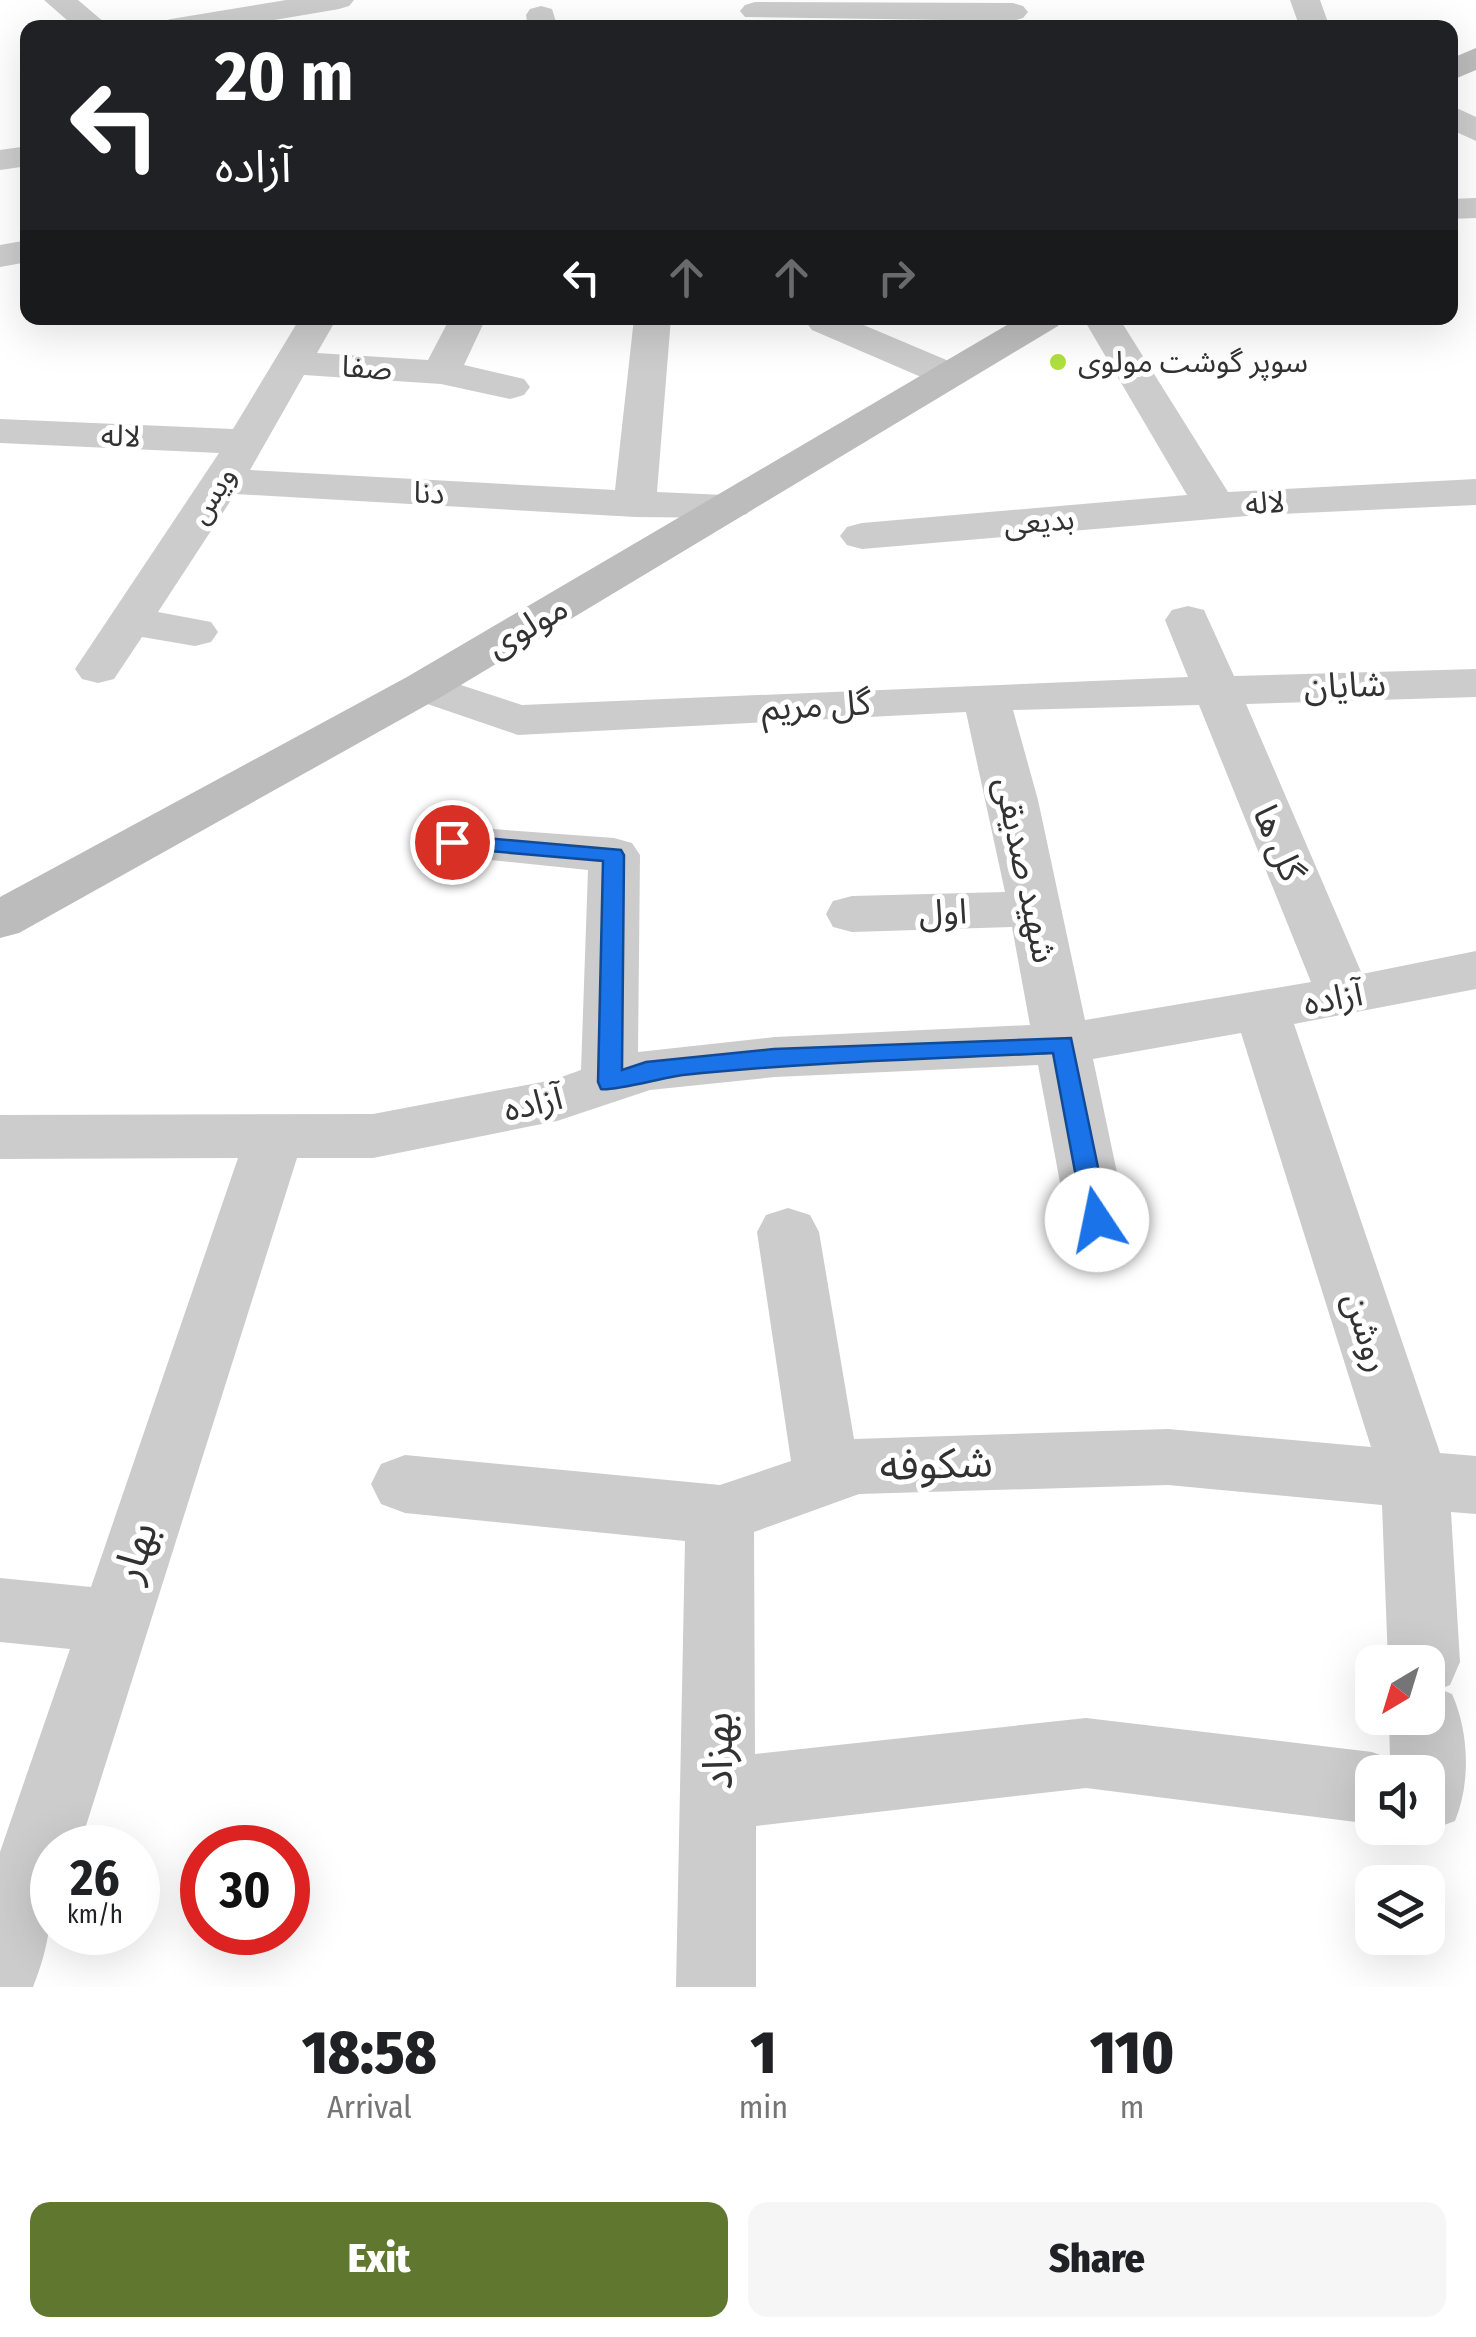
<!DOCTYPE html>
<html lang="en">
<head>
<meta charset="utf-8">
<style>
  :root { --surface:#fff; --page:#f6f6f6; --text:#202124; --muted:#757577; --accent:#60772f }
  body { margin:0; font-family:"Fira Sans Condensed","Noto Sans Arabic",sans-serif; background:var(--page); color:var(--text); height:100vh; display:flex; flex-direction:column; font-size:38px; white-space:nowrap }
  * { box-sizing:border-box; margin:0 }
  p { font-size:32px; color:var(--muted) }
  .icon { flex:none; width:55px; height:55px; fill:none; stroke:currentColor; stroke-width:2; stroke-linecap:round; stroke-linejoin:round }
  .map { position:relative; height:1987px; overflow:hidden }
  .sheet { display:flex; flex-direction:column; background:var(--surface); flex:1 }
  .sheet>* { flex:none }
  .top-card { position:absolute; left:20px; top:20px; width:1438px; height:305px; border-radius:20px; box-shadow:0 10px 40px #0002; background:#202124; color:#fff; overflow:hidden }
  .needle { width:65px; rotate:218deg }
  .buttons { position:absolute; left:1355px; top:1645px; display:grid; gap:20px }
  .buttons a { display:grid; place-items:center; width:90px; height:90px; border-radius:20px; background:var(--surface); box-shadow:0 10px 40px #0002; font-size:50px }
  .speed { position:absolute; left:30px; top:1825px; display:flex; gap:20px; font-size:50px; font-weight:700; text-align:center }
  .speed>* { display:grid; place-content:center; width:130px; height:130px; border-radius:50%; background:var(--surface); box-shadow:0 10px 40px #0002; line-height:1 }
  .speed small { font-size:25px; font-weight:400 }
  .speed .limit { border:15px solid #d22; background:#fff; color:#111 }
  .pin { position:absolute; display:grid; place-items:center; width:85px; height:85px; color:#fff; margin:-42px; border:5px solid #fff; border-radius:50%; box-shadow:0 2px 10px #0007 }
  .me { position:absolute; width:110px; margin:-55px; rotate:349deg; stroke-linejoin:round; filter:drop-shadow(0 0 8px #0008) }
  .turn { display:flex; align-items:center; gap:35px; height:210px; padding:0 30px; font-size:45px }
  .turn .icon { width:130px; height:130px; stroke-width:2.5 }
  .turn b { display:block; font-size:70px; line-height:85px }
  .lanes { display:flex; align-items:center; height:95px; padding:0 30px; background:#0003; justify-content:center; gap:50px; direction:ltr }
  .lanes .off { opacity:.35 }
  .eta { display:flex; justify-content:space-evenly; align-items:center; height:170px; text-align:center }
  .eta b { font-size:60px; font-weight:800; line-height:70px }
  .primary-button { display:flex; gap:20px; margin-top:auto; padding:20px 30px }
  .primary-button a { flex:1; height:115px; border-radius:20px; background:var(--accent); color:#fff; font-size:40px; font-weight:800; line-height:115px; text-align:center }
  .primary-button a+a { background:var(--page); color:var(--text) }
  .map>svg:first-child { display:block }
  .lines { fill:none; stroke-linecap:round; stroke-linejoin:round }
  .minor { fill:#ccc; fill-rule:evenodd }
  .secondary { fill:#bcbcbc; fill-rule:evenodd }
  .route { fill:#1a73e8; stroke:#114b97; stroke-width:2.5 }
  .poi-dot { fill:#afe03c; stroke:#fff; stroke-width:4 }
  .labels { text-anchor:middle; dominant-baseline:central; stroke-width:10; stroke-linejoin:round; paint-order:stroke }
  .far-poi-label { font-size:30px; fill:#323232; stroke:#fff; text-anchor:start }
  .far-street-label { font-size:30px; fill:#323232; stroke:#fff }
  .street-label { font-size:35px; fill:#323232; stroke:#fff }
  .near-street-label { font-size:42px; fill:#323232; stroke:#fff }
</style>
</head>
<body>
<div class="map">
<svg width="1476" height="1987" viewBox="0 0 1476 1987">
  <rect width="100%" height="100%" fill="#fff"/>
  <g class="lines">
    <path class="minor" d="M 44,0 L 78,0 L 111,28 L 76,28 Z
      M 286,0 L 354,0 L 349,6 L 339,9 L 228,28 L 156,28 L 160,22 L 171,19 Z
      M 1290,0 L 1320,0 L 1330,28 L 1300,28 Z
      M 755,2 L 1013,3 L 1023,6 L 1028,12 L 1023,18 L 1013,21 L 745,17 L 740,11 L 745,5 Z
      M 541,6 L 552,9 L 558,28 L 528,28 L 526,15 L 530,9 Z
      M 1450,105 L 1476,117 L 1476,141 L 1450,129 Z
      M 28,146 L 28,166 L 0,170 L 0,150 Z
      M 1476,198 L 1476,218 L 1450,219 L 1450,199 Z
      M 28,240 L 28,262 L 0,267 L 0,245 Z
      M 300,318 L 337,318 L 317,353 L 428,360 L 450,318 L 486,318 L 464,365 L 524,379 L 530,387 L 524,395 L 510,399 L 441,384 L 304,375 L 250,470 L 615,490 L 634,318 L 671,318 L 657,492 L 747,496 L 753,505 L 747,514 L 732,518 L 635,517 L 235,494 L 158,612 L 211,622 L 218,632 L 211,642 L 195,646 L 142,637 L 114,679 L 98,683 L 82,679 L 75,669 L 219,453 L 0,443 L 0,419 L 233,429 Z
      M 809,318 L 847,318 L 963,367 L 969,375 L 963,383 L 949,387 L 935,383 L 812,330 L 806,322 Z
      M 1083,318 L 1119,318 L 1228,492 L 1476,479 L 1476,505 L 1259,515 L 862,549 L 847,545 L 840,536 L 847,527 L 862,523 L 1187,495 Z
      M 1188,606 L 1204,610 L 1234,676 L 1476,669 L 1476,697 L 1246,704 L 1362,974 L 1476,951 L 1476,989 L 1294,1024 L 1440,1453 L 1476,1456 L 1476,1514 L 1451,1512 L 1460,1662 L 1450,1685 L 1440,1689 L 1452,1694 C 1469,1732 1471,1782 1455,1821 L 1428,1831 L 1419,1828 L 1428,1828 L 1428,1772 L 1372,1772 L 1372,1824 L 1086,1788 L 756,1826 L 756,1987 L 676,1987 L 685,1541 L 405,1513 L 381,1504 L 371,1484 L 381,1464 L 405,1455 L 720,1485 L 791,1461 L 757,1232 L 766,1215 L 788,1208 L 810,1215 L 819,1232 L 854,1439 L 1168,1429 L 1371,1447 L 1241,1033 L 1093,1059 L 1127,1220 L 1119,1237 L 1097,1243 L 1075,1237 L 1067,1220 L 1038,1065 L 775,1077 L 650,1090 L 557,1121 L 373,1158 L 297,1158 L 79,1848 L 52,1848 C 52,1903 54,1935 33,1987 L 0,1987 L 0,1852 L 70,1649 L 0,1642 L 0,1578 L 91,1587 L 238,1158 L 0,1159 L 0,1115 L 373,1114 L 553,1080 L 581,1070 L 588,870 L 433,854 L 425,842 L 433,830 L 451,826 L 614,838 L 632,843 L 640,855 L 638,1052 L 775,1037 L 1030,1025 L 1012,927 L 852,932 L 833,927 L 826,914 L 833,901 L 852,896 L 1005,892 L 966,712 L 518,735 L 407,697 L 400,687 L 407,677 L 424,673 L 522,705 L 1188,677 L 1165,620 L 1172,610 ZM 1199,705 L 1311,982 L 1085,1020 L 1038,800 L 1013,710 ZM 1168,1485 L 1382,1505 L 1388,1662 L 1428,1662 L 1428,1718 L 1389,1718 L 1390,1759 L 1372,1752 L 1086,1718 L 755,1754 L 754,1532 L 859,1494 Z"/>
    <path class="secondary" d="M 1476,48 L 1476,70 L 1450,81 L 1450,59 Z
      M 1019,318 L 1064,318 L 1058,326 L 441,697 L 19,933 L 0,938 L 0,897 L 407,677 Z"/>
  </g>
  <path class="route" d="M 452,835 L 621,850 L 624,855 L 622,1070 L 646,1062 L 774,1049 L 1071,1038 L 1109,1220 L 1106,1227 L 1088,1227 L 1084,1220 L 1053,1053 C 929,1059 806,1062 683,1075 C 665,1077 611,1092 601,1089 L 598,1082 L 603,861 L 444,847 L 441,842 Z"/>
  <circle class="poi-dot" cx="1058" cy="362" r="10"/>
  <g class="labels">
    <g class="far-poi-label">
      <text x="1078" y="362">سوپر گوشت مولوی</text>
    </g>
    <g class="far-street-label">
      <text transform="translate(367 368) rotate(4)">صفا</text>
      <text transform="translate(121 436) rotate(3)">لاله</text>
      <text transform="translate(429 493) rotate(3)">دنا</text>
      <text transform="translate(212 495) rotate(-58)">ویس</text>
      <text transform="translate(1265 503) rotate(-3)">لاله</text>
      <text transform="translate(1039 522) rotate(-5)">بدیعی</text>
    </g>
    <g class="street-label">
      <text transform="translate(527 626) rotate(-30)">مولوی</text>
      <text transform="translate(1345 685) rotate(-2)">شایان</text>
      <text transform="translate(816 705) rotate(-3)">گل مریم</text>
      <text transform="translate(1279 843) rotate(67)">گل ها</text>
      <text transform="translate(1026 870) rotate(78)">شهید صدیقی</text>
      <text transform="translate(943 912) rotate(-2)">اول</text>
      <text transform="translate(1333 998) rotate(-10)">آزاده</text>
      <text transform="translate(533 1103) rotate(-13)">آزاده</text>
      <text transform="translate(1367 1332) rotate(72)">روشن</text>
    </g>
    <g class="near-street-label">
      <text transform="translate(936 1464) rotate(-2)">شکوفه</text>
      <text transform="translate(135 1552) rotate(-72)">بهار</text>
      <text transform="translate(718 1751) rotate(-90)">بهزاد</text>
    </g>
  </g>
</svg>
<div class="buttons">
<a><svg class="needle" viewBox="-14 -14 28 28"><path d="M0-13l5 13h-10z" fill="#e53935"/><path d="M0 13l5-13h-10z" fill="#757577"/></svg></a>
<a><svg class="icon" aria-label="sound" viewBox="0 0 24 24"><path d="M4 9h4l5-4v14l-5-4H4zM17 9q2 3 0 6"/></svg></a>
<a><svg class="icon" aria-label="layers" viewBox="0 0 24 24"><path d="M12 4l9 5-9 5-9-5zM3 14l9 5 9-5"/></svg></a>
</div>
<div class="speed"><div>26<small>km/h</small></div><div class="limit">30</div></div>
<div class="pin" style="left:452px;top:842px;background:#d93025"><svg class="icon" aria-label="arrive" viewBox="0 0 24 24"><path d="M6 21V4h12l-3 4 3 4H6"/></svg></div>
<svg class="me" style="left:1097px;top:1220px" viewBox="-20 -20 40 40"><circle r="19" fill="#fff"/><path d="M0-13L10 11 0 6-10 11z" fill="#1a73e8"/></svg>
<div class="top-card">
<div class="turn"><svg class="icon" aria-label="left" viewBox="0 0 24 24"><path d="M17 20v-9H6M10 6l-5 5 5 5"/></svg><div><b>20 m</b>آزاده</div></div>
<div class="lanes"><svg class="icon" aria-label="left" viewBox="0 0 24 24"><path d="M17 20v-9H6M10 6l-5 5 5 5"/></svg><svg class="icon off" aria-label="ahead" viewBox="0 0 24 24"><path d="M12 20V5M6 11l6-6 6 6"/></svg><svg class="icon off" aria-label="ahead" viewBox="0 0 24 24"><path d="M12 20V5M6 11l6-6 6 6"/></svg><svg class="icon off" aria-label="right" viewBox="0 0 24 24"><path d="M7 20v-9h11M14 6l5 5-5 5"/></svg></div>
</div>
</div>
<section class="sheet">
<div class="eta">
<div><b>18:58</b><p>Arrival</p></div>
<div><b>1</b><p>min</p></div>
<div><b>110</b><p>m</p></div>
</div>
<div class="primary-button"><a>Exit</a><a>Share</a></div>
</section>
</body>
</html>
